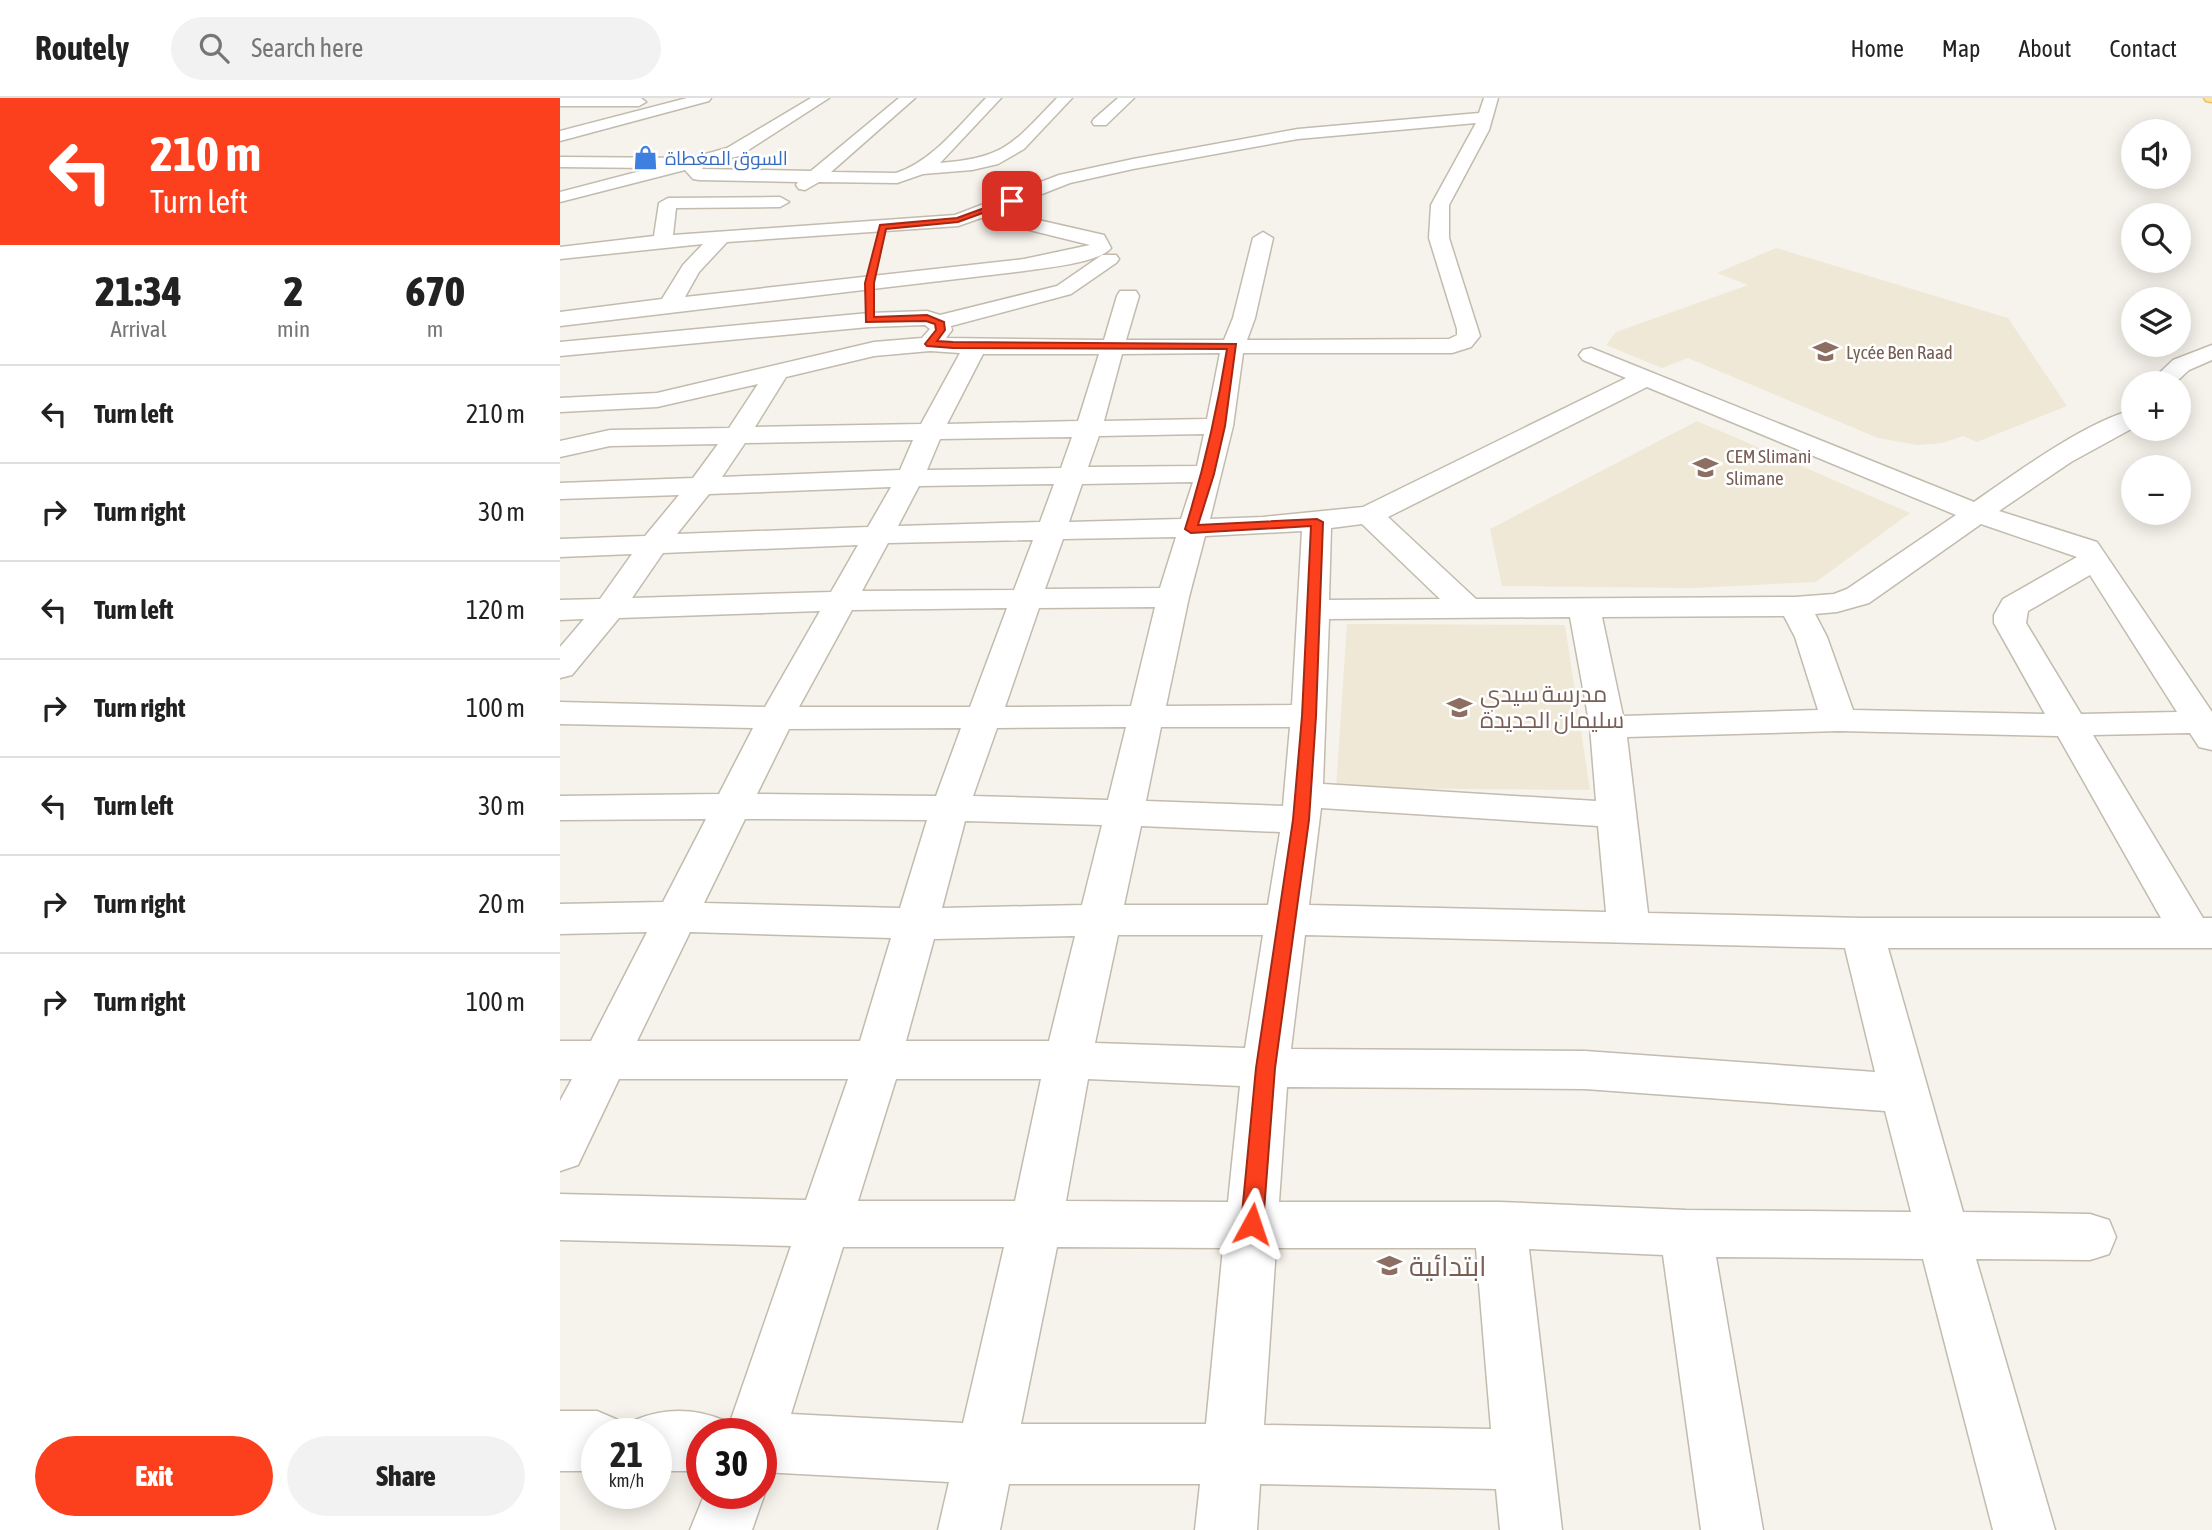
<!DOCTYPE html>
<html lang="en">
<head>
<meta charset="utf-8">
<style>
  :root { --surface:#fff; --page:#f2f2f2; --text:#222; --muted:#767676; --line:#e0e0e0; --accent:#fc3f1d }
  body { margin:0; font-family:"Asap Condensed",Cairo,sans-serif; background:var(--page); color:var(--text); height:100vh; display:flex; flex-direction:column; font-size:26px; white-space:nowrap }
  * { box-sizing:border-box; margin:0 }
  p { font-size:23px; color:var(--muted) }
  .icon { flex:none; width:38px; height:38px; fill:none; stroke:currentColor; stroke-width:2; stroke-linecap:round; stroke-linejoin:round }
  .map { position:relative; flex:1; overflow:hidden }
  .side { display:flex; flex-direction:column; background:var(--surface); width:560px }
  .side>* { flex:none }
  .guide { background:#fc3f1d; color:#fff; overflow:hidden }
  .buttons { position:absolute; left:1561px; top:21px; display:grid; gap:14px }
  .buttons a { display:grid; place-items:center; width:70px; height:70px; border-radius:50%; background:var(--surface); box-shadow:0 4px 18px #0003; font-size:35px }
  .speed { position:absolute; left:21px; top:1320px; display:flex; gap:14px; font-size:35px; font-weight:700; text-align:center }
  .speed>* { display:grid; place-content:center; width:91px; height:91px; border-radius:50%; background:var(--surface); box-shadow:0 4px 18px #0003; line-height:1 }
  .speed small { font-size:18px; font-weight:400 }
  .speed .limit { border:10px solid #d22; background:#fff; color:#111 }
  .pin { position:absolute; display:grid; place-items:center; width:60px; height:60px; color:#fff; margin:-30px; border-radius:14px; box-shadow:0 4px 10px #0006 }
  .me { position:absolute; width:77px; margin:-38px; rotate:5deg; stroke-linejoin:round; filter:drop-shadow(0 0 5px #0008) }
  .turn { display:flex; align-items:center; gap:24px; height:147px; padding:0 35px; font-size:32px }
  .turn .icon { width:91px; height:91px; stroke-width:2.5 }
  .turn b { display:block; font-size:49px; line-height:60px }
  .eta { display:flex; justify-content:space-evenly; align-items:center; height:119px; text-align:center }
  .eta b { font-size:42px; font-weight:800; line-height:49px }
  .button { display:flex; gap:14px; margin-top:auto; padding:14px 35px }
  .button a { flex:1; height:80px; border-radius:42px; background:var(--accent); color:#fff; font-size:28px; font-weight:800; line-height:80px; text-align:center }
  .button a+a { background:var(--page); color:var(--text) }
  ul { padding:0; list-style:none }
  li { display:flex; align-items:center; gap:21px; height:98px; padding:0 35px; border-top:2px solid var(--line) }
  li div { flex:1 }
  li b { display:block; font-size:26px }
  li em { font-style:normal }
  header { display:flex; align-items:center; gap:42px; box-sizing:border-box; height:98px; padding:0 35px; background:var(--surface); border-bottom:2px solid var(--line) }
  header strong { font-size:33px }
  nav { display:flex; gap:38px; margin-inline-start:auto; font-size:24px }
  .search { width:490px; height:63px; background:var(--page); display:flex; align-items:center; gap:18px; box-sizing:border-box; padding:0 24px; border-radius:38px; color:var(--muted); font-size:26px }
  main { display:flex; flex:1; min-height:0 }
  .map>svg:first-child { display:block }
  .education { fill:#efe8d6 }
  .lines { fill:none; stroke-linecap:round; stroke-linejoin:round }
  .minor-casing { stroke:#c2bbae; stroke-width:3 }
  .major-casing { stroke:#e6c16a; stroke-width:3 }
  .minor { fill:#fff; fill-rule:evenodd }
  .major { fill:#ffe39c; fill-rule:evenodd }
  .route { fill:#fc3f1d; stroke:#a42913; stroke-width:2 }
  .labels { text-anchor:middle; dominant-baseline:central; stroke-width:5; stroke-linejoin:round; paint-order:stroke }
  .far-shop-label { font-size:19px; fill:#366cbe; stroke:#fff; text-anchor:start }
  .far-education-label { font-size:19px; fill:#785e54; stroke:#fff; text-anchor:start }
  .education-label { font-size:23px; fill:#785e54; stroke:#fff; text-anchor:start }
  .near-education-label { font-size:28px; fill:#785e54; stroke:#fff; text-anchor:start }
</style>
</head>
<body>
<header>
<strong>Routely</strong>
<div class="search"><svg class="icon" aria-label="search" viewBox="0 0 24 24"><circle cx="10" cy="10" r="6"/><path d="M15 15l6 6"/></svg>Search here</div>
<nav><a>Home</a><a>Map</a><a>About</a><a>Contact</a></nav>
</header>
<main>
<section class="side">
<div class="guide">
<div class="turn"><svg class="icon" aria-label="left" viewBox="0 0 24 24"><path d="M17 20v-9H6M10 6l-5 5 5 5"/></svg><div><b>210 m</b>Turn left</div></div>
</div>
<div class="eta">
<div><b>21:34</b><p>Arrival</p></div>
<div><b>2</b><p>min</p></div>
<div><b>670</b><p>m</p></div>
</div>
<ul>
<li><svg class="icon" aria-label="left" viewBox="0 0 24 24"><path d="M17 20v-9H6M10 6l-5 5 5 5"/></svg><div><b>Turn left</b></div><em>210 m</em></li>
<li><svg class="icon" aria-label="right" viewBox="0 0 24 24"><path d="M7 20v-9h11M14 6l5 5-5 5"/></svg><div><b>Turn right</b></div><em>30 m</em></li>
<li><svg class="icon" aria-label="left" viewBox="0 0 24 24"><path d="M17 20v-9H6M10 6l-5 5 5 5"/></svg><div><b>Turn left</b></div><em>120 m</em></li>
<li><svg class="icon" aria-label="right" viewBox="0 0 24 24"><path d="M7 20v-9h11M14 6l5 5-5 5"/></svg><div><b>Turn right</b></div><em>100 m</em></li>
<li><svg class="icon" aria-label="left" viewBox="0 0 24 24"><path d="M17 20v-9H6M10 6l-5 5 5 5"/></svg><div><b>Turn left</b></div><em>30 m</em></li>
<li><svg class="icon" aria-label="right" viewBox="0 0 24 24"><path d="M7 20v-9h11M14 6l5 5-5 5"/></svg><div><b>Turn right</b></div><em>20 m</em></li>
<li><svg class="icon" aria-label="right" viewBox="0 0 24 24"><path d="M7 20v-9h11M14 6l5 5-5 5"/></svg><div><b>Turn right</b></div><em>100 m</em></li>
</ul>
<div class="button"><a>Exit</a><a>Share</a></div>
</section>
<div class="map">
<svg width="1652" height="1432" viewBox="0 0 1652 1432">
  <rect width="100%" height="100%" fill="#f6f3ec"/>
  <path class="education" d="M 1216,150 L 1448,220 L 1507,308 L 1417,344 L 1403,338 L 1382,345 L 1357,347 L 1318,340 L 1128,260 L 1102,270 L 1046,247 L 1056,234 L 1188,187 L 1157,175 Z
    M 1137,323 L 1350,415 L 1256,484 L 1133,490 L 942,488 L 930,431 Z
    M 787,526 L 1005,527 L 1030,692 L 776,690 Z"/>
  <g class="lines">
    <defs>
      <path id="minor" d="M 0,0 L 81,0 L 86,4 L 79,8 L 0,8 Z
        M 127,0 L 151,0 L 149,3 L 0,43 L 0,33 Z
        M 251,0 L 269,0 L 179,58 L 146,66 L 142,71 L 251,73 L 339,0 L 355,0 L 271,74 L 336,75 C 373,63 399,27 426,0 L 441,0 L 380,65 C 446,60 453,45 497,0 L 512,0 L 464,51 L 438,66 L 412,72 L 363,76 L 337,85 L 259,84 L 245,92 L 239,91 L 236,87 L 238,84 L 139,82 L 133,81 L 125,72 L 0,104 L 0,94 L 92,70 L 0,69 L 0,59 L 131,60 L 167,50 Z
        M 558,0 L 574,0 L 546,27 L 534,27 L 532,24 L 534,21 Z
        M 924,0 L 938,0 L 929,32 L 889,107 L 889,140 L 920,238 L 911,249 L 892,255 L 683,255 L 673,328 L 650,421 L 703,419 L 803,409 L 1066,280 L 1023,262 L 1019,257 L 1023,252 L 1031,250 L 1414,404 C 1454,376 1527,323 1573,312 L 1573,330 L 1511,364 L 1439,413 L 1537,444 L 1652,614 L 1652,652 L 1639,649 L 1630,635 L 1533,637 L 1643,820 L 1652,820 L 1652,850 L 1328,850 L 1403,1114 L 1530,1116 L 1549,1122 L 1556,1139 L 1549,1156 L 1530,1162 L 1416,1161 L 1495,1432 L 1433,1432 L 1363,1161 L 1156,1159 L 1203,1432 L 1141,1432 L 1103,1157 L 969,1151 L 1002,1432 L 940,1432 L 936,1391 L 700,1386 L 697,1432 L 635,1432 L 640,1386 L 449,1386 L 440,1432 L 378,1432 L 389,1384 L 201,1374 L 201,1335 L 142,1335 L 142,1373 L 96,1373 L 96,1335 L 70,1335 L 75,1322 C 104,1310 134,1310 163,1322 L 167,1333 L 231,1148 L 0,1142 L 0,1096 L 246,1102 L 288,981 L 59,981 L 18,1067 L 0,1073 L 0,1003 L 12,981 L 0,981 L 0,943 L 31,943 L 87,834 L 0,836 L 0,806 L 103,804 L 146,721 L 0,722 L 0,698 L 159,696 L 193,630 L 0,626 L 0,604 L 205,609 L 260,513 L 59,520 L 12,577 L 0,580 L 0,549 L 24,521 L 0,522 L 0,502 L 40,501 L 72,456 L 0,459 L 0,441 L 85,438 L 119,397 L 0,401 L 0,385 L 133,380 L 158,346 L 50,348 L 0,359 L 0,343 L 50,332 L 169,330 L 198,286 L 97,309 L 0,314 L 0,300 L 97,295 L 314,244 L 362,240 L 370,231 L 365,227 L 309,229 L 0,258 L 0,244 L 309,215 L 367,213 L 380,217 L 497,188 L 542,157 L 556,157 L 559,161 L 556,165 L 511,196 L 391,228 L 392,232 L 386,240 L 544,242 L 557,198 L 560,193 L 576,193 L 579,198 L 566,242 L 664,242 L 673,220 L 693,140 L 703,134 L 713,140 L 695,220 L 687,242 L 889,241 L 897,237 L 897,231 L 869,140 L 871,107 L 916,25 L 738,41 L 573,71 L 510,85 L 439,113 L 544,137 L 551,150 C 539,165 484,170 464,173 L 0,228 L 0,214 L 102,201 L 123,167 L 143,146 L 0,161 L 0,149 L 94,138 L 99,105 L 108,100 L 220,99 L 229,104 L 220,109 L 116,110 L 113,137 L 395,117 L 499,77 L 573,61 L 738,31 L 919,15 ZM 421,120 L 530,147 L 464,161 L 125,199 L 139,174 L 167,144 L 398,128 ZM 370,253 L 400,255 L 361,326 L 195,329 L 226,279 L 314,258 ZM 660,255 L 647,321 L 544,323 L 562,256 ZM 423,256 L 539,256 L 518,323 L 387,326 ZM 1087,289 L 1396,417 L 1287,491 L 1274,496 L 1235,499 L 916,501 L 828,419 ZM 644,336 L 637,368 L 528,369 L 539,338 ZM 512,339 L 501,370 L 367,372 L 380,341 ZM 353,342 L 340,372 L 162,379 L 185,345 ZM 633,384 L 621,421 L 509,424 L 522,386 ZM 494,386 L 480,424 L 338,428 L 359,388 ZM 331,389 L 308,429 L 117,436 L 149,396 ZM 802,426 L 880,501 L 769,502 L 771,430 ZM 1421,426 L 1517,459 L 1443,501 L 1434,517 L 1434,525 L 1485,616 L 1293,612 L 1267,539 L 1255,516 L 1277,514 L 1309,505 ZM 742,433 L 732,607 L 606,608 L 629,499 L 645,438 ZM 616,439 L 600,490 L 485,491 L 503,441 ZM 473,442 L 454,492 L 302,493 L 328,445 ZM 298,447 L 271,494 L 72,500 L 103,455 ZM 1530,477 L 1617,614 L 1521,616 L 1466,525 L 1468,513 ZM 595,509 L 571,608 L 445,609 L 479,510 ZM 447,510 L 410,609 L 239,609 L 292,512 ZM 1224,518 L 1235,539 L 1258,612 L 1063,618 L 1042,519 ZM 1010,519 L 1030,629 L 1036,703 L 763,686 L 769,521 ZM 566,629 L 548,702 L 413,698 L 437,630 ZM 601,629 L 730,629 L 723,708 L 586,703 ZM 401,630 L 376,698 L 197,696 L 229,631 ZM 1279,633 L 1498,638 L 1601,820 L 1303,820 L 1088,815 L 1067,639 ZM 761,710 L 1038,728 L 1046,814 L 749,807 ZM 185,721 L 367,722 L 340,810 L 144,805 ZM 405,723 L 542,727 L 522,807 L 382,810 ZM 581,728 L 720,734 L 708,807 L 564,807 ZM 130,834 L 331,840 L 300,943 L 77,943 ZM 558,837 L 703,837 L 685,950 L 535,945 ZM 745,837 L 1285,850 L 1315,974 L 1025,953 L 731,951 ZM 515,838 L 489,943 L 346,943 L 374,841 ZM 336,981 L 481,981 L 455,1103 L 298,1103 ZM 528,981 L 680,988 L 668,1104 L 506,1103 ZM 727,989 L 1025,991 L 1325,1013 L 1351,1114 L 1126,1112 L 940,1104 L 719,1104 ZM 283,1149 L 444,1149 L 403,1325 L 231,1316 ZM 497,1149 L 663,1150 L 646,1326 L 461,1326 ZM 716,1150 L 916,1150 L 931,1331 L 704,1327 Z
        M 1652,247 L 1652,262 L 1629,272 L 1615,285 L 1589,285 L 1613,262 Z
        M 0,1313 L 37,1313 L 58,1322 L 63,1335 L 37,1335 L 37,1373 L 0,1373 Z
        M 201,1385 L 205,1395 L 192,1432 L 130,1432 L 145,1395 L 201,1395 Z"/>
      <path id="major" d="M 1644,0 L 1652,0 L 1652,4 L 1646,3 Z"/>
    </defs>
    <use href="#minor" class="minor-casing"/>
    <use href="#major" class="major-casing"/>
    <use href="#minor" class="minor"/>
    <use href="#major" class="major"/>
  </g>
  <path class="route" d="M 449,101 L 456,103 L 398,124 L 326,131 L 314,185 L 314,219 L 367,217 L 384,224 L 385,232 L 377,243 L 393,244 L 676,246 L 665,328 L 654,376 L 638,427 L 757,421 L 763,424 L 756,618 L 749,722 L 715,970 L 703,1126 L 699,1132 L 692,1135 L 684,1132 L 681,1126 L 696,970 L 733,722 L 742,618 L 751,428 L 631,435 L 625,431 C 644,371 657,313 667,251 L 393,250 L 367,248 L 365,246 L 376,232 L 375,226 L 366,223 L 306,224 L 305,185 L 320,127 L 397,120 Z"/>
  <defs>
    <symbol id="shop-bare" viewBox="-9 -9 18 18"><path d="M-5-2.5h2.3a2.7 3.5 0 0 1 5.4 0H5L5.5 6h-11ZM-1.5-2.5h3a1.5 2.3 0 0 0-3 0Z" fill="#3f7fe0" stroke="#fff" stroke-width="2.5" paint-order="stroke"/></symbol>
    <symbol id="school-bare" viewBox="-9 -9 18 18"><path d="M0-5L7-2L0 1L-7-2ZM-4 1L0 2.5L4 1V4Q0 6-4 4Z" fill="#8d6e63" stroke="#fff" stroke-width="2.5" paint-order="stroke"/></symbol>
  </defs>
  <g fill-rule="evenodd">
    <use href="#shop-bare" x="68" y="42" width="35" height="35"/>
    <use href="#school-bare" x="1248" y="236" width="35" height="35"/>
    <use href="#school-bare" x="1128" y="352" width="35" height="35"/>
    <use href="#school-bare" x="882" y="592" width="35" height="35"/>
    <use href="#school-bare" x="812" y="1150" width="35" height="35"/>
  </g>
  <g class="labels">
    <g class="far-shop-label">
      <text x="105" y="60">السوق المغطاة</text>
    </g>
    <g class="far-education-label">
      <text x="1286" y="254">Lycée Ben Raad</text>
      <text x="1166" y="358">CEM Slimani<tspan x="1166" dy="22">Slimane</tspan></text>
    </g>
    <g class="education-label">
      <text x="920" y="596">مدرسة سيدي<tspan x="920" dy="26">سليمان الجديدة</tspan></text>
    </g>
    <g class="near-education-label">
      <text x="849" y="1168">ابتدائية</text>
    </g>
  </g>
</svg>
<div class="buttons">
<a><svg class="icon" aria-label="sound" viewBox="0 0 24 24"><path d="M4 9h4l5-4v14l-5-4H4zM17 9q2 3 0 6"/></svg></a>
<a><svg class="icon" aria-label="search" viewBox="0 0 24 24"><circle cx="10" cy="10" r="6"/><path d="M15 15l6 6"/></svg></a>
<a><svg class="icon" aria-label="layers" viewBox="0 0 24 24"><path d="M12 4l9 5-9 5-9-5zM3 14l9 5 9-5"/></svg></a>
<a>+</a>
<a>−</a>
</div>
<div class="speed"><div>21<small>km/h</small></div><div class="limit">30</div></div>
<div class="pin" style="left:452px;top:103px;background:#d93025"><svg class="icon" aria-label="arrive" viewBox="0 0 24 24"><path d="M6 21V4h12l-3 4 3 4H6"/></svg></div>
<svg class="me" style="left:692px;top:1126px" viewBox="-20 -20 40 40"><path d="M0-17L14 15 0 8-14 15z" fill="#fc3f1d" stroke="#fff" stroke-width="4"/></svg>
</div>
</main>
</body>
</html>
